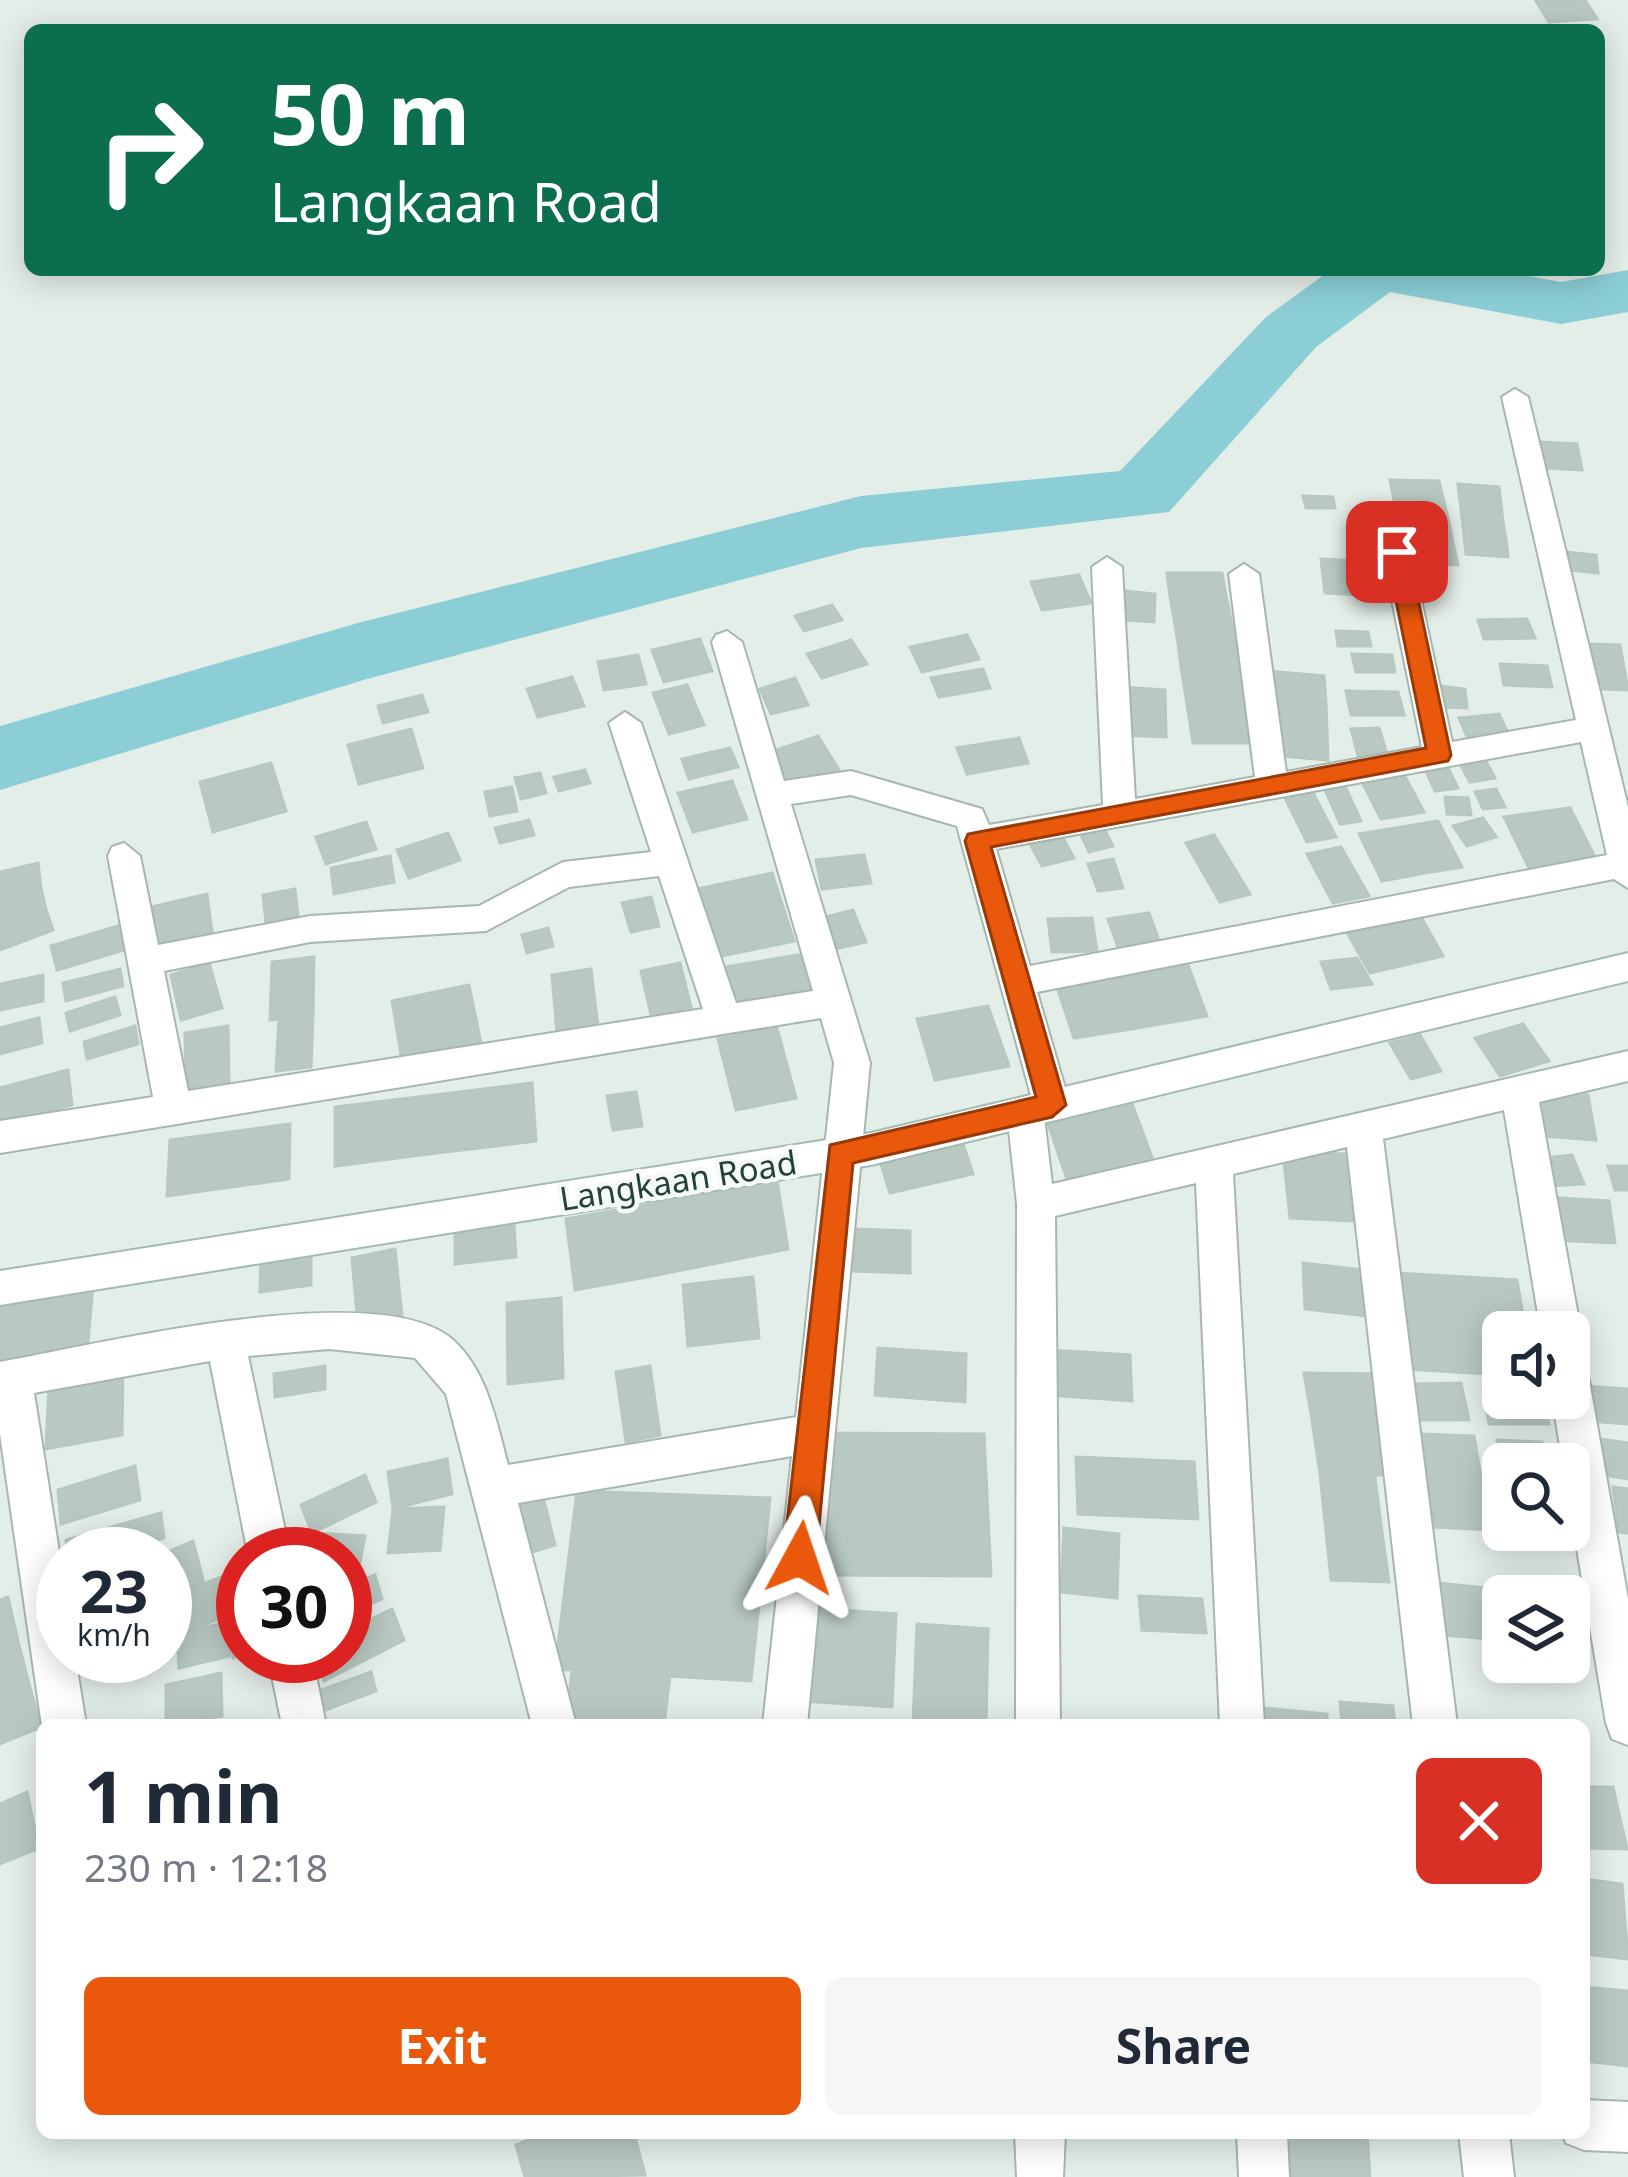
<!DOCTYPE html>
<html lang="en">
<head>
<meta charset="utf-8">
<style>
  :root { --surface:#fff; --page:#f6f6f7; --text:#1f2937; --muted:#747a83; --accent:#ea580c }
  body { margin:0; font-family:"Noto Sans",sans-serif; background:var(--page); color:var(--text); height:100vh; display:flex; flex-direction:column; font-size:45px; white-space:nowrap }
  * { box-sizing:border-box; margin:0 }
  p { font-size:39px; color:var(--muted) }
  .icon { flex:none; width:66px; height:66px; fill:none; stroke:currentColor; stroke-width:2; stroke-linecap:round; stroke-linejoin:round }
  .map { position:relative; flex:1; overflow:hidden }
  .drawer { position:absolute; left:36px; top:1719px; width:1554px; height:420px; display:flex; flex-direction:column; background:var(--surface); border-radius:18px; box-shadow:0 6px 30px #0003 }
  .drawer>* { flex:none }
  .guide { position:absolute; left:24px; top:24px; width:1581px; height:252px; border-radius:18px; box-shadow:0 6px 30px #0003; background:#0b6e4f; color:#fff; overflow:hidden }
  .tools { position:absolute; left:1482px; top:1311px; display:grid; gap:24px }
  .tools a { display:grid; place-items:center; width:108px; height:108px; border-radius:18px; background:var(--surface); box-shadow:0 6px 30px #0003; font-size:60px }
  .speed { position:absolute; left:36px; top:1527px; display:flex; gap:24px; font-size:60px; font-weight:700; text-align:center }
  .speed>* { display:grid; place-content:center; width:156px; height:156px; border-radius:50%; background:var(--surface); box-shadow:0 6px 30px #0003; line-height:1 }
  .speed small { font-size:30px; font-weight:400 }
  .speed .limit { border:18px solid #d22; background:#fff; color:#111 }
  .pin { position:absolute; display:grid; place-items:center; width:102px; height:102px; color:#fff; margin:-51px; border-radius:24px; box-shadow:0 6px 18px #0006 }
  .me { position:absolute; width:132px; margin:-66px; rotate:5deg; stroke-linejoin:round; filter:drop-shadow(0 0 9px #0008) }
  .turn { display:flex; align-items:center; gap:42px; height:252px; padding:0 48px; font-size:54px }
  .turn .icon { width:156px; height:156px; stroke-width:2.5 }
  .turn b { display:block; font-size:84px; line-height:102px }
  .round { display:grid; place-items:center; flex:none; width:126px; height:126px; border-radius:18px; background:var(--page) }
  .headline { display:flex; align-items:center; justify-content:space-between; height:204px; padding:0 48px }
  h1 { font-size:72px; font-weight:700; line-height:90px }
  .button { display:flex; gap:24px; margin-top:auto; padding:24px 48px }
  .button a { flex:1; height:138px; border-radius:18px; background:var(--accent); color:#fff; font-size:48px; font-weight:700; line-height:138px; text-align:center }
  .button a+a { background:var(--page); color:var(--text) }
  .map>svg:first-child { display:block }
  .lines { fill:none; stroke-linecap:round; stroke-linejoin:round }
  .river { fill:#8bced5; fill-rule:evenodd }
  .building { fill:#b9c9c2; stroke:#b6c8c0; stroke-width:3 }
  .street-casing { stroke:#a6b7b0; stroke-width:4 }
  .secondary-casing { stroke:#a2bbb1; stroke-width:4 }
  .street { fill:#fff; fill-rule:evenodd }
  .secondary { fill:#fff; fill-rule:evenodd }
  .route { fill:#ea580c; stroke:#983908; stroke-width:3 }
  .labels { text-anchor:middle; dominant-baseline:central; stroke-width:9; stroke-linejoin:round; paint-order:stroke }
  .street-label { font-size:33px; fill:#234137; stroke:#f5faf8 }
</style>
</head>
<body>
<div class="map">
<svg width="1628" height="2177" viewBox="0 0 1628 2177">
  <rect width="100%" height="100%" fill="#e4eee9"/>
  <g class="lines">
    <path class="river" d="M 1331,270 L 1495,270 L 1561,282 L 1628,270 L 1628,312 L 1561,324 L 1390,292 L 1316,347 L 1169,512 L 861,548 L 367,679 L 0,790 L 0,726 L 358,623 L 861,496 L 1120,471 L 1266,317 Z"/>
  </g>
  <path class="building" d="M 1585,0 L 1597,19 L 1549,22 L 1536,1 Z
    M 1540,442 L 1577,444 L 1582,470 L 1545,468 Z
    M 1390,480 L 1439,481 L 1444,502 L 1394,500 Z
    M 1458,484 L 1499,487 L 1501,504 L 1460,501 Z
    M 1303,496 L 1333,497 L 1335,508 L 1306,508 Z
    M 1394,500 L 1444,502 L 1449,522 L 1399,521 Z
    M 1460,501 L 1501,504 L 1503,522 L 1462,518 Z
    M 1462,518 L 1503,522 L 1506,539 L 1464,536 Z
    M 1399,521 L 1449,522 L 1453,543 L 1403,542 Z
    M 1464,536 L 1506,539 L 1508,557 L 1466,554 Z
    M 1403,542 L 1453,543 L 1458,565 L 1407,563 Z
    M 1566,552 L 1596,555 L 1598,573 L 1569,570 Z
    M 1321,559 L 1379,562 L 1383,596 L 1325,593 Z
    M 1167,573 L 1222,573 L 1226,596 L 1170,596 Z
    M 1079,575 L 1091,603 L 1042,610 L 1031,582 Z
    M 1115,590 L 1155,594 L 1154,622 L 1114,619 Z
    M 1170,596 L 1226,596 L 1231,619 L 1174,619 Z
    M 832,605 L 842,620 L 804,631 L 795,616 Z
    M 1174,619 L 1231,619 L 1235,643 L 1178,643 Z
    M 1527,619 L 1535,638 L 1484,639 L 1478,620 Z
    M 1336,631 L 1368,632 L 1371,646 L 1338,646 Z
    M 967,635 L 979,659 L 922,672 L 910,647 Z
    M 700,639 L 712,671 L 664,682 L 652,650 Z
    M 851,640 L 867,664 L 822,678 L 807,654 Z
    M 1178,643 L 1235,643 L 1239,667 L 1181,667 Z
    M 1586,644 L 1620,645 L 1628,690 L 1600,689 Z
    M 1352,654 L 1392,655 L 1395,672 L 1356,672 Z
    M 638,655 L 646,684 L 604,690 L 598,662 Z
    M 1500,664 L 1547,666 L 1552,687 L 1504,685 Z
    M 1181,667 L 1239,667 L 1244,692 L 1185,692 Z
    M 983,669 L 990,688 L 939,697 L 931,678 Z
    M 1267,671 L 1324,676 L 1326,703 L 1267,698 Z
    M 572,677 L 584,706 L 538,717 L 527,689 Z
    M 795,678 L 808,705 L 771,714 L 760,689 Z
    M 687,685 L 704,725 L 669,734 L 653,693 Z
    M 1440,686 L 1465,689 L 1467,708 L 1442,707 Z
    M 1120,687 L 1165,690 L 1166,737 L 1120,735 Z
    M 1346,691 L 1398,692 L 1404,715 L 1351,715 Z
    M 1185,692 L 1244,692 L 1248,717 L 1189,717 Z
    M 422,695 L 428,712 L 383,723 L 378,706 Z
    M 1267,698 L 1326,703 L 1327,731 L 1268,726 Z
    M 1499,714 L 1509,735 L 1468,739 L 1459,718 Z
    M 1189,717 L 1248,717 L 1253,743 L 1193,743 Z
    M 1268,726 L 1327,731 L 1328,760 L 1269,755 Z
    M 1379,728 L 1387,754 L 1358,756 L 1351,729 Z
    M 411,729 L 423,768 L 359,784 L 348,745 Z
    M 818,736 L 839,770 L 786,788 L 767,753 Z
    M 1019,738 L 1028,763 L 967,774 L 957,748 Z
    M 730,748 L 738,767 L 689,779 L 682,759 Z
    M 1483,756 L 1495,778 L 1470,782 L 1458,760 Z
    M 271,763 L 286,811 L 213,832 L 200,782 Z
    M 1447,766 L 1458,788 L 1435,791 L 1425,769 Z
    M 1401,769 L 1424,812 L 1381,819 L 1359,776 Z
    M 585,770 L 590,783 L 559,791 L 554,777 Z
    M 540,773 L 546,793 L 521,799 L 515,778 Z
    M 732,781 L 747,819 L 693,832 L 678,793 Z
    M 1344,784 L 1361,821 L 1340,824 L 1324,787 Z
    M 512,787 L 517,811 L 490,816 L 485,792 Z
    M 1496,789 L 1505,807 L 1483,809 L 1475,792 Z
    M 1312,791 L 1336,837 L 1307,842 L 1284,796 Z
    M 1445,797 L 1468,798 L 1471,815 L 1447,814 Z
    M 1570,808 L 1600,867 L 1533,876 L 1504,817 Z
    M 1483,818 L 1496,837 L 1467,846 L 1453,826 Z
    M 529,820 L 534,835 L 500,843 L 495,828 Z
    M 1100,821 L 1113,846 L 1089,852 L 1077,826 Z
    M 1438,821 L 1462,867 L 1431,872 L 1408,826 Z
    M 366,822 L 376,849 L 326,864 L 316,837 Z
    M 1408,826 L 1431,872 L 1382,881 L 1359,834 Z
    M 448,833 L 460,860 L 409,878 L 397,850 Z
    M 1214,835 L 1250,894 L 1220,902 L 1186,843 Z
    M 1062,836 L 1074,858 L 1042,866 L 1030,844 Z
    M 1341,847 L 1369,896 L 1333,903 L 1307,854 Z
    M 864,855 L 871,883 L 822,889 L 816,860 Z
    M 390,856 L 394,882 L 334,894 L 331,868 Z
    M 1113,859 L 1123,888 L 1098,891 L 1088,864 Z
    M 38,863 L 41,888 L 0,898 L 0,872 Z
    M 772,873 L 794,941 L 717,957 L 698,889 Z
    M 41,888 L 46,910 L 0,924 L 0,901 Z
    M 295,889 L 299,926 L 267,932 L 263,895 Z
    M 207,894 L 212,932 L 148,947 L 143,909 Z
    M 651,897 L 659,926 L 631,932 L 622,903 Z
    M 46,910 L 53,930 L 0,950 L 0,926 Z
    M 853,910 L 866,942 L 826,951 L 814,920 Z
    M 1149,913 L 1162,949 L 1121,956 L 1108,919 Z
    M 1421,917 L 1443,956 L 1370,973 L 1348,934 Z
    M 1092,918 L 1097,951 L 1052,952 L 1048,919 Z
    M 118,926 L 124,950 L 57,970 L 51,946 Z
    M 548,928 L 553,946 L 527,953 L 522,935 Z
    M 804,954 L 815,998 L 736,1012 L 726,967 Z
    M 314,957 L 313,1015 L 270,1020 L 272,962 Z
    M 1357,958 L 1372,984 L 1331,989 L 1321,962 Z
    M 1186,960 L 1207,1016 L 1125,1030 L 1105,973 Z
    M 209,963 L 222,1008 L 181,1020 L 171,975 Z
    M 680,963 L 691,1007 L 651,1015 L 641,971 Z
    M 120,969 L 123,986 L 66,1001 L 63,983 Z
    M 591,969 L 598,1027 L 557,1033 L 552,975 Z
    M 1105,973 L 1125,1030 L 1074,1038 L 1055,981 Z
    M 43,975 L 43,1001 L 0,1010 L 0,984 Z
    M 469,985 L 481,1043 L 402,1060 L 392,1001 Z
    M 115,997 L 120,1015 L 70,1031 L 66,1013 Z
    M 988,1006 L 1009,1066 L 935,1080 L 917,1019 Z
    M 313,1015 L 311,1067 L 276,1071 L 279,1019 Z
    M 39,1018 L 42,1043 L 0,1054 L 0,1028 Z
    M 1523,1024 L 1549,1061 L 1500,1076 L 1475,1038 Z
    M 135,1026 L 138,1044 L 87,1059 L 84,1042 Z
    M 228,1026 L 229,1083 L 186,1090 L 185,1033 Z
    M 777,1028 L 796,1098 L 736,1110 L 718,1039 Z
    M 1420,1035 L 1441,1071 L 1411,1079 L 1390,1043 Z
    M 68,1070 L 72,1105 L 0,1124 L 0,1088 Z
    M 532,1083 L 536,1141 L 445,1152 L 443,1094 Z
    M 636,1092 L 642,1126 L 613,1130 L 607,1096 Z
    M 1538,1092 L 1588,1095 L 1596,1140 L 1545,1136 Z
    M 443,1094 L 445,1152 L 335,1166 L 335,1107 Z
    M 1131,1101 L 1155,1165 L 1068,1182 L 1046,1118 Z
    M 290,1124 L 289,1179 L 167,1196 L 170,1140 Z
    M 959,1132 L 973,1174 L 890,1193 L 877,1151 Z
    M 1283,1152 L 1345,1154 L 1353,1221 L 1290,1218 Z
    M 1572,1155 L 1584,1184 L 1552,1186 L 1542,1158 Z
    M 1608,1166 L 1628,1166 L 1628,1190 L 1615,1190 Z
    M 777,1180 L 788,1249 L 652,1276 L 640,1206 Z
    M 1544,1197 L 1609,1201 L 1615,1243 L 1552,1240 Z
    M 640,1206 L 652,1276 L 575,1290 L 566,1219 Z
    M 514,1225 L 516,1257 L 455,1264 L 455,1231 Z
    M 855,1229 L 910,1231 L 910,1273 L 853,1271 Z
    M 311,1242 L 311,1285 L 260,1292 L 261,1248 Z
    M 395,1249 L 402,1316 L 358,1325 L 352,1258 Z
    M 1303,1263 L 1364,1270 L 1367,1316 L 1305,1309 Z
    M 1395,1273 L 1517,1280 L 1526,1332 L 1503,1332 L 1503,1375 L 1407,1369 Z
    M 753,1277 L 759,1338 L 688,1346 L 683,1285 Z
    M 93,1284 L 86,1366 L 0,1377 L 0,1297 Z
    M 561,1298 L 563,1378 L 508,1384 L 507,1303 Z
    M 878,1348 L 966,1354 L 965,1402 L 875,1395 Z
    M 1050,1350 L 1130,1355 L 1132,1401 L 1050,1395 Z
    M 325,1366 L 325,1389 L 275,1397 L 274,1374 Z
    M 650,1366 L 660,1435 L 626,1442 L 616,1372 Z
    M 123,1371 L 122,1435 L 46,1449 L 49,1384 Z
    M 1304,1373 L 1377,1374 L 1386,1421 L 1312,1420 Z
    M 1461,1383 L 1469,1420 L 1415,1420 L 1409,1384 Z
    M 1583,1386 L 1628,1389 L 1628,1424 L 1590,1421 Z
    M 1483,1391 L 1503,1391 L 1503,1398 L 1543,1398 L 1549,1424 L 1489,1424 Z
    M 1312,1420 L 1386,1421 L 1395,1475 L 1320,1474 Z
    M 820,1433 L 984,1434 L 991,1576 L 819,1575 Z
    M 1420,1434 L 1474,1436 L 1490,1530 L 1435,1527 Z
    M 1601,1439 L 1628,1443 L 1628,1479 L 1603,1475 Z
    M 1497,1440 L 1542,1442 L 1546,1464 L 1503,1464 L 1503,1473 Z
    M 1076,1457 L 1194,1462 L 1198,1519 L 1078,1514 Z
    M 447,1459 L 452,1494 L 393,1509 L 388,1472 Z
    M 135,1466 L 140,1500 L 61,1524 L 58,1490 Z
    M 1320,1474 L 1375,1477 L 1381,1525 L 1325,1522 Z
    M 365,1475 L 376,1502 L 312,1533 L 301,1505 Z
    M 1613,1487 L 1628,1489 L 1628,1533 L 1619,1532 Z
    M 577,1491 L 770,1498 L 751,1681 L 555,1669 Z
    M 542,1492 L 555,1545 L 516,1557 L 502,1505 Z
    M 444,1507 L 440,1550 L 388,1553 L 393,1509 Z
    M 161,1513 L 164,1538 L 112,1554 L 67,1554 L 66,1540 Z
    M 1325,1522 L 1381,1525 L 1389,1582 L 1331,1580 Z
    M 1064,1528 L 1119,1534 L 1117,1598 L 1061,1592 Z
    M 312,1533 L 365,1536 L 358,1573 L 345,1572 L 345,1554 L 308,1554 Z
    M 193,1541 L 204,1583 L 174,1594 L 163,1554 Z
    M 230,1574 L 239,1611 L 177,1635 L 170,1596 Z
    M 375,1575 L 382,1599 L 345,1615 L 345,1587 Z
    M 1428,1582 L 1514,1591 L 1515,1596 L 1503,1596 L 1503,1640 L 1433,1634 Z
    M 1139,1596 L 1202,1599 L 1206,1633 L 1142,1630 Z
    M 8,1597 L 18,1641 L 0,1648 L 0,1600 Z
    M 811,1608 L 896,1614 L 892,1707 L 804,1701 Z
    M 392,1609 L 404,1640 L 324,1681 L 315,1656 L 345,1656 L 345,1632 Z
    M 243,1616 L 243,1655 L 233,1658 L 226,1622 Z
    M 226,1622 L 229,1656 L 179,1668 L 177,1635 Z
    M 917,1624 L 988,1629 L 986,1725 L 913,1725 Z
    M 18,1641 L 28,1680 L 0,1693 L 0,1649 Z
    M 572,1671 L 670,1676 L 664,1725 L 566,1725 Z
    M 371,1672 L 376,1691 L 315,1714 L 310,1694 Z
    M 221,1673 L 222,1716 L 166,1725 L 166,1685 Z
    M 28,1680 L 41,1727 L 0,1744 L 0,1694 Z
    M 1340,1702 L 1393,1706 L 1395,1725 L 1342,1725 Z
    M 1264,1708 L 1327,1714 L 1327,1725 L 1265,1725 Z
    M 1584,1787 L 1613,1787 L 1627,1849 L 1584,1848 Z
    M 27,1792 L 39,1848 L 0,1864 L 0,1804 Z
    M 1584,1879 L 1622,1884 L 1628,1959 L 1584,1954 Z
    M 1584,1987 L 1628,1991 L 1628,2066 L 1584,2061 Z
    M 544,2133 L 634,2133 L 645,2175 L 525,2177 L 516,2145 Z
    M 1281,2133 L 1367,2133 L 1370,2177 L 1284,2177 Z"/>
  <g class="lines">
    <defs>
      <path id="street" d="M 1515,389 L 1528,397 L 1628,807 L 1628,888 L 1614,879 L 1037,992 L 1070,1105 L 1065,1116 L 1044,1117 L 1052,1184 L 1628,1051 L 1628,1081 L 1539,1102 L 1581,1332 L 1569,1347 L 1569,1332 L 1541,1332 L 1504,1110 L 1383,1139 L 1457,1725 L 1413,1725 L 1347,1147 L 1233,1174 L 1264,1725 L 1220,1725 L 1196,1183 L 1055,1216 L 1060,1725 L 1016,1725 L 1017,1204 L 1007,1112 L 1012,1101 L 1032,1099 L 957,826 L 851,795 L 791,804 L 870,1063 L 807,1725 L 763,1725 L 792,1456 L 518,1503 L 576,1725 L 532,1725 L 446,1394 L 415,1358 L 329,1349 L 248,1356 L 290,1554 L 248,1554 L 210,1361 L 34,1393 L 63,1577 L 63,1656 L 75,1656 L 86,1725 L 42,1726 L 0,1434 L 0,1362 C 94,1345 380,1275 453,1340 C 487,1370 497,1424 508,1465 L 796,1417 L 834,1063 L 821,1018 L 0,1153 L 0,1121 L 153,1097 L 108,856 L 112,847 L 124,843 L 140,856 L 158,945 L 310,916 L 479,906 L 563,862 L 651,852 L 609,723 L 625,712 L 641,723 L 736,1003 L 813,991 L 712,642 L 716,635 L 727,631 L 742,642 L 784,781 L 851,771 L 982,809 L 989,825 L 1103,805 L 1092,567 L 1107,557 L 1122,567 L 1135,799 L 1255,777 L 1229,574 L 1244,564 L 1259,574 L 1286,772 L 1422,747 L 1374,512 L 1388,503 L 1402,512 L 1452,742 L 1576,720 L 1502,397 ZM 1581,742 L 1607,855 L 1030,966 L 996,849 ZM 659,876 L 703,1009 L 188,1091 L 164,971 L 310,942 L 486,931 L 569,887 Z
        M 1569,1361 L 1583,1367 L 1589,1380 L 1628,1599 L 1628,1745 L 1612,1739 L 1606,1723 L 1569,1501 L 1569,1464 L 1563,1464 L 1552,1398 L 1569,1398 Z
        M 268,1656 L 312,1656 L 326,1725 L 282,1725 Z
        M 1584,2100 L 1628,2102 L 1628,2152 L 1584,2150 L 1566,2143 L 1562,2133 L 1584,2133 Z
        M 1015,2133 L 1065,2133 L 1063,2177 L 1017,2177 Z
        M 1237,2133 L 1287,2133 L 1289,2177 L 1239,2177 Z
        M 1459,2133 L 1509,2133 L 1514,2177 L 1464,2177 Z"/>
      <path id="secondary" d="M 1628,953 L 1628,981 L 871,1165 L 0,1305 L 0,1271 L 871,1133 Z"/>
    </defs>
    <use href="#street" class="street-casing"/>
    <use href="#secondary" class="secondary-casing"/>
    <use href="#street" class="street"/>
    <use href="#secondary" class="secondary"/>
  </g>
  <path class="route" d="M 1397,545 L 1408,552 L 1451,755 L 1448,761 L 991,847 L 1066,1105 L 1052,1117 L 853,1163 L 816,1558 L 811,1570 L 800,1574 L 788,1570 L 783,1558 L 830,1145 L 1036,1097 L 965,841 L 968,834 L 1426,748 L 1386,552 Z"/>
  <g class="labels">
    <g class="street-label">
      <text transform="translate(678 1180) rotate(-9)">Langkaan Road</text>
    </g>
  </g>
</svg>
<div class="tools">
<a><svg class="icon" aria-label="sound" viewBox="0 0 24 24"><path d="M4 9h4l5-4v14l-5-4H4zM17 9q2 3 0 6"/></svg></a>
<a><svg class="icon" aria-label="search" viewBox="0 0 24 24"><circle cx="10" cy="10" r="6"/><path d="M15 15l6 6"/></svg></a>
<a><svg class="icon" aria-label="layers" viewBox="0 0 24 24"><path d="M12 4l9 5-9 5-9-5zM3 14l9 5 9-5"/></svg></a>
</div>
<div class="speed"><div>23<small>km/h</small></div><div class="limit">30</div></div>
<div class="pin" style="left:1397px;top:552px;background:#d93025"><svg class="icon" aria-label="arrive" viewBox="0 0 24 24"><path d="M6 21V4h12l-3 4 3 4H6"/></svg></div>
<svg class="me" style="left:800px;top:1558px" viewBox="-20 -20 40 40"><path d="M0-17L14 15 0 8-14 15z" fill="#ea580c" stroke="#fff" stroke-width="4"/></svg>
<div class="guide">
<div class="turn"><svg class="icon" aria-label="right" viewBox="0 0 24 24"><path d="M7 20v-9h11M14 6l5 5-5 5"/></svg><div><b>50 m</b>Langkaan Road</div></div>
</div>
<section class="drawer">
<div class="headline"><div><h1>1 min</h1><p>230 m · 12:18</p></div><a class="round" style="background:#d93025;color:#fff"><svg class="icon" aria-label="close" viewBox="0 0 24 24"><path d="M6 6l12 12M18 6L6 18"/></svg></a></div>
<div class="button"><a>Exit</a><a>Share</a></div>
</section>
</div>
</body>
</html>
